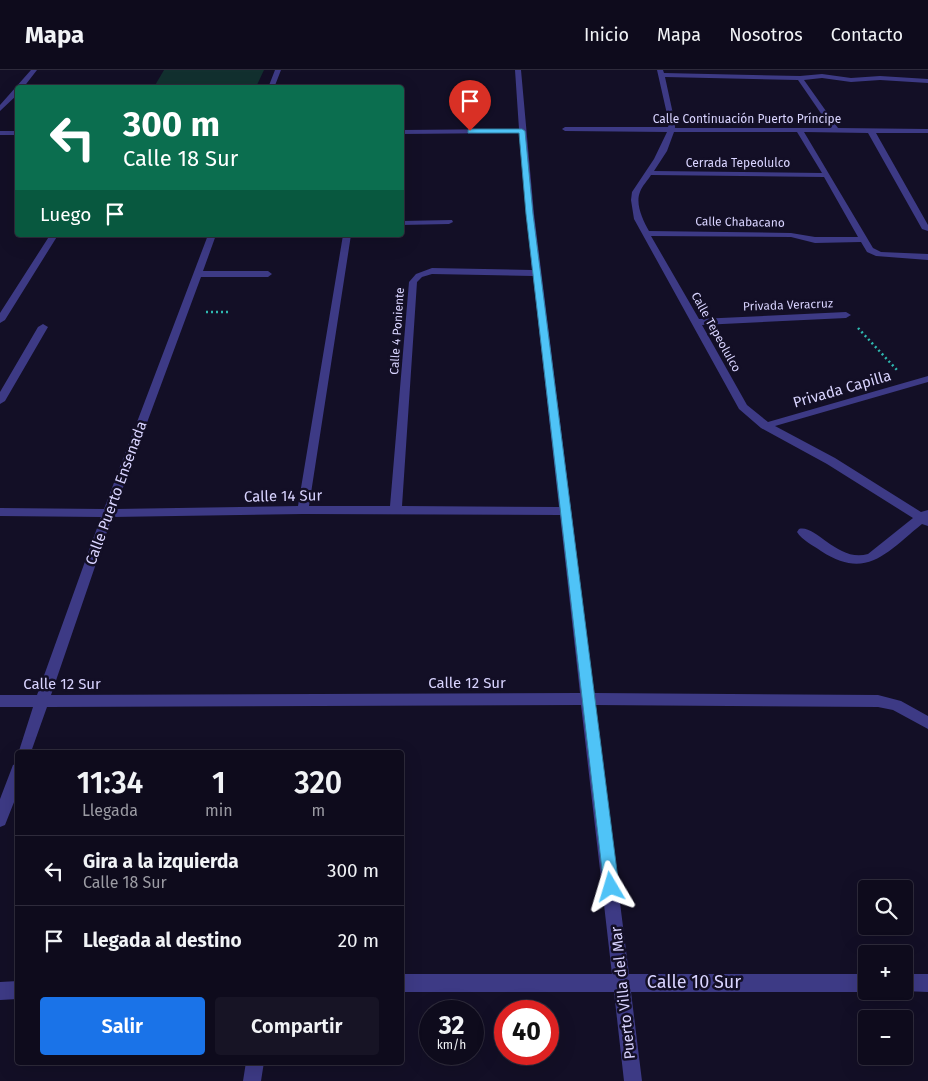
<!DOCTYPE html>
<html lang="es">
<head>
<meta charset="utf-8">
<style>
  :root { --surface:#0e0b1c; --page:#171425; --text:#f1f3f6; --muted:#9b9ba3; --line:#2e2b3b; --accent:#1a73e8 }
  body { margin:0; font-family:"Fira Sans",sans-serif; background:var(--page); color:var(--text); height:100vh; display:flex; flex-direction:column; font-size:19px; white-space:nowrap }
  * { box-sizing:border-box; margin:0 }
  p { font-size:16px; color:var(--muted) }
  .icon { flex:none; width:28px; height:28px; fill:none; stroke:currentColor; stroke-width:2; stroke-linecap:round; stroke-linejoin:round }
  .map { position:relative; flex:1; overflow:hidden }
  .drawer { position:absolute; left:15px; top:680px; width:389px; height:315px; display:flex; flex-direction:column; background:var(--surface); border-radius:5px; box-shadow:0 5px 20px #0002,0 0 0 1px var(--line) }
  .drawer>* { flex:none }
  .banner { position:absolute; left:15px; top:15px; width:389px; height:152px; border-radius:5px; box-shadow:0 5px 20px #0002,0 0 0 1px var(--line); background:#0b6e4f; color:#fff; overflow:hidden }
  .tools { position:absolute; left:858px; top:810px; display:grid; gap:10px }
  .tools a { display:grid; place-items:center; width:55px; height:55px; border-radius:5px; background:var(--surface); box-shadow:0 5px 20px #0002,0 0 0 1px var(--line); font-size:25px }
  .speed { position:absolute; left:419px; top:930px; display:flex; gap:10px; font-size:25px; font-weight:700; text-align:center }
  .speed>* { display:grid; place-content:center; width:65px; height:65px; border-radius:50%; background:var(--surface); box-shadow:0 5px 20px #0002,0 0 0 1px var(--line); line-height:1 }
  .speed small { font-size:12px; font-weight:400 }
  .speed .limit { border:8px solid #d22; background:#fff; color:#111 }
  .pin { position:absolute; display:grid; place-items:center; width:42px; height:42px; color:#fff; margin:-51px -21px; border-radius:50% 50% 50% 0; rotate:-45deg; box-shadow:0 0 5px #0007 }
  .pin .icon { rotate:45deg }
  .me { position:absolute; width:55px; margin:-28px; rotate:353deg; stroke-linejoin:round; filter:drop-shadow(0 0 4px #0008) }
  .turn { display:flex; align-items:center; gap:18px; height:105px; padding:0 25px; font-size:22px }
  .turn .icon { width:65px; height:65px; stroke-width:2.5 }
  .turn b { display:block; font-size:35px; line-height:42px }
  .then { display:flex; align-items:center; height:48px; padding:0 25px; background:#0003; gap:10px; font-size:19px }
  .eta { display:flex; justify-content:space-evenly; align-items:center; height:85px; text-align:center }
  .eta b { font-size:30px; font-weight:600; line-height:35px }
  .cta { display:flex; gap:10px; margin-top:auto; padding:10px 25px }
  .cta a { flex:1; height:58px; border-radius:5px; background:var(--accent); color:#fff; font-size:20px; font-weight:600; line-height:58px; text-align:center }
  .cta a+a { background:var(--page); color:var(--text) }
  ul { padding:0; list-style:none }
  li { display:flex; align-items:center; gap:15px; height:70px; padding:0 25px; border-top:1px solid var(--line) }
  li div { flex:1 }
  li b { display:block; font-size:19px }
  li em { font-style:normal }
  header { display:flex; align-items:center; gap:30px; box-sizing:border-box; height:70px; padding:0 25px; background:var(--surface); border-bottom:1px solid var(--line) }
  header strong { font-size:24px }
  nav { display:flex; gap:28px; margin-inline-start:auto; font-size:18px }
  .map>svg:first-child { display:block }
  .green { fill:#12302f }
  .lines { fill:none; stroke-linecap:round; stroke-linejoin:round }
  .path { stroke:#2fb8b0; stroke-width:2.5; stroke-dasharray:2 3; stroke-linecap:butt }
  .minor { fill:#3d3a85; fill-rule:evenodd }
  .route { fill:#4fc3f7; stroke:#337fa1 }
  .labels { text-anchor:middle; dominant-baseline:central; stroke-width:5; stroke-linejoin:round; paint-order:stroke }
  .far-street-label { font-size:12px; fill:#d9d4ff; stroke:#130f26 }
  .street-label { font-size:15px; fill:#d9d4ff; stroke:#130f26 }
  .near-street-label { font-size:18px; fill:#d9d4ff; stroke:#130f26 }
</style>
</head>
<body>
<header>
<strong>Mapa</strong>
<nav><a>Inicio</a><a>Mapa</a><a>Nosotros</a><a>Contacto</a></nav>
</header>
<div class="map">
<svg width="928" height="1011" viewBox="0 0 928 1011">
  <rect width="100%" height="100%" fill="#130f26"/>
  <path class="green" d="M 164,0 L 264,0 L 256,17 L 154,17 Z"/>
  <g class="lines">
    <path class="path" d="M 206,242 L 231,242
      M 858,258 L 897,300"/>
    <path class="minor" d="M 31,0 L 37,0 L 23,18 L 18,18 L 18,24 L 0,41 L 0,35 Z
      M 275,0 L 281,0 L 274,18 L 268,18 Z
      M 515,0 L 521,0 L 534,144 L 594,623 L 878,625 L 901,631 L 928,646 L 928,659 L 893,640 L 878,637 L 595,635 L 629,904 L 866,904 L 866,922 L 631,922 L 642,1011 L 624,1011 L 614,922 L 401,922 L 401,904 L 612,904 L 581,635 L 47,637 L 31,682 L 18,684 L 33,637 L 0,637 L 0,625 L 37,625 L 101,447 L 0,446 L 0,438 L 104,439 L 208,165 L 216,165 L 203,201 L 268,201 L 272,204 L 268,207 L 201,207 L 115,439 L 298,436 L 343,165 L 351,165 L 309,436 L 390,436 L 409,212 L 416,204 L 432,198 L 532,200 L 520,63 L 401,64 L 401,60 L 519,59 ZM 432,204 L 533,206 L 559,437 L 402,436 L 417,212 L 422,207 ZM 303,444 L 560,445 L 580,623 L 51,625 L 112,447 Z
      M 657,0 L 663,0 L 664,3 L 800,6 L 822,4 L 851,8 L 880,6 L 928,9 L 928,13 L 880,10 L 851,12 L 822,8 L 804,10 L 838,58 L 928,59 L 928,63 L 876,63 L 928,155 L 928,161 L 922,159 L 868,63 L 804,62 L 873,178 L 881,182 L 928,184 L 928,190 L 876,186 L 867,182 L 861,172 L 815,173 L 791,167 L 651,166 L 699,249 L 846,242 L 851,245 L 846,248 L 702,255 L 747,335 L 768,352 L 928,306 L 928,312 L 775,356 L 835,388 L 921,442 L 928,440 L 928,456 L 922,454 C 887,482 867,511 821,481 C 814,476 802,470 797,462 L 799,459 C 816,454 838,493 868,484 L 913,448 L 827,394 L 761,358 L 739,339 L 634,149 L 631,130 L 632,122 L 654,89 L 667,62 L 565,61 L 562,59 L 565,57 L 668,57 L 669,53 ZM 665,7 L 798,10 L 831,58 L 675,58 L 675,53 ZM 674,62 L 797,62 L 822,103 L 654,101 L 667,81 ZM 651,105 L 824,107 L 858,167 L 815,167 L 791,163 L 649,161 C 643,150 635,134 640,122 C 642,116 648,110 651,105 Z
      M 0,61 L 18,61 L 18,65 L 0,65 Z
      M 452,150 L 453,152 L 449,154 L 401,155 L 401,151 Z
      M 50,165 L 58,165 L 5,250 L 0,253 L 0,243 Z
      M 43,254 L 48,257 L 5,331 L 0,334 L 0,322 L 38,257 Z
      M 18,693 L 18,722 L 5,755 L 0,757 L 0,729 L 13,695 Z
      M 904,904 L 928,904 L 928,922 L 903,921 Z
      M 18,911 L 18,929 L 0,930 L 0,912 Z
      M 246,992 L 264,992 L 261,1011 L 243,1011 Z"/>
  </g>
  <path class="route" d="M 470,59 L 522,59 L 525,61 L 533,144 L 619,817 L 617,823 L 611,825 L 606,823 L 604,817 L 526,144 L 519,63 L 468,63 L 468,60 Z"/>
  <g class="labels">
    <g class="far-street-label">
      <text x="747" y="49">Calle Continuación Puerto Príncipe</text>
      <text x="738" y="93">Cerrada Tepeolulco</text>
      <text transform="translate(740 152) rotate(1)">Calle Chabacano</text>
      <text transform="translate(788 235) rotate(-2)">Privada Veracruz</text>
      <text transform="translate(397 261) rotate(-86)">Calle 4 Poniente</text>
      <text transform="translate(716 262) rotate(61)">Calle Tepeolulco</text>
    </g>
    <g class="street-label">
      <text transform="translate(842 319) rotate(-16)">Privada Capilla</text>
      <text transform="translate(116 423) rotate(-70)">Calle Puerto Ensenada</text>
      <text transform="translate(283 426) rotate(-1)">Calle 14 Sur</text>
      <text x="467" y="613">Calle 12 Sur</text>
      <text x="62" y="614">Calle 12 Sur</text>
      <text transform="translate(623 923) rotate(-96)">Puerto Villa del Mar</text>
    </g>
    <g class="near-street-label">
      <text x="694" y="912">Calle 10 Sur</text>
    </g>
  </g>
</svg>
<div class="tools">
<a><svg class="icon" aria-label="search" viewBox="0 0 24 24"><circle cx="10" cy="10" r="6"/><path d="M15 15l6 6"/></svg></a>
<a>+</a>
<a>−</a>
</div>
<div class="speed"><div>32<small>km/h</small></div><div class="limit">40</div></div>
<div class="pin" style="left:470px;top:61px;background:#d93025"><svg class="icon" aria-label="arrive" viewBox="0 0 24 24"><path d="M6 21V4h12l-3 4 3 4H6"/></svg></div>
<svg class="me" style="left:611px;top:817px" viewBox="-20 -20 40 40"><path d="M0-17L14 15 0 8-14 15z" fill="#4fc3f7" stroke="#fff" stroke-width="4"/></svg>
<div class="banner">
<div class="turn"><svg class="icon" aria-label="left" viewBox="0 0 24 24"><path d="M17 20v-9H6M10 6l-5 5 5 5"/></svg><div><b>300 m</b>Calle 18 Sur</div></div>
<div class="then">Luego<svg class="icon" aria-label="arrive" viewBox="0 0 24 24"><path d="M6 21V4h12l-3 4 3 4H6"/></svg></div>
</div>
<section class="drawer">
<div class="eta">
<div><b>11:34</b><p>Llegada</p></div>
<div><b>1</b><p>min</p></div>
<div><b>320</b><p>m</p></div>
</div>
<ul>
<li><svg class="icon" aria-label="left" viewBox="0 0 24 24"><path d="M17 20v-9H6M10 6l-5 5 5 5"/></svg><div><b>Gira a la izquierda</b><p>Calle 18 Sur</p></div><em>300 m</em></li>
<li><svg class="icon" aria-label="arrive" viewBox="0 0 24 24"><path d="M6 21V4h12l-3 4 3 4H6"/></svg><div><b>Llegada al destino</b></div><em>20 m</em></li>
</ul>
<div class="cta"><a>Salir</a><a>Compartir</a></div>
</section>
</div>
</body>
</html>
